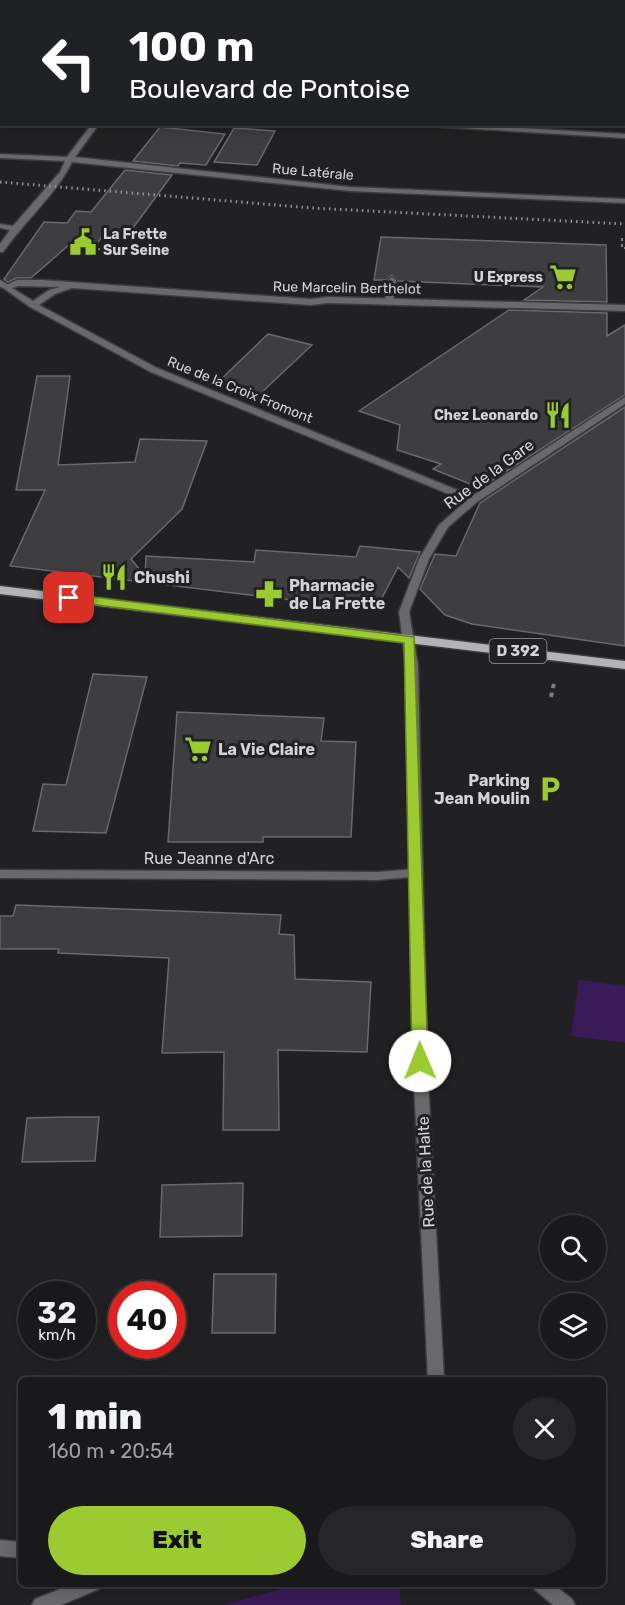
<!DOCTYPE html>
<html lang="en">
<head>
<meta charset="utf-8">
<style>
  :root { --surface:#19181a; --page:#262527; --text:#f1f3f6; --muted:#9fa0a2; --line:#373739; --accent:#9cca31 }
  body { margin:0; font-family:Rubik,sans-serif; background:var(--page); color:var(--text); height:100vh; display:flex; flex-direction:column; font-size:22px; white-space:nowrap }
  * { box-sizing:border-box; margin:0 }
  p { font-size:20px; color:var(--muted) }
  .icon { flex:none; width:33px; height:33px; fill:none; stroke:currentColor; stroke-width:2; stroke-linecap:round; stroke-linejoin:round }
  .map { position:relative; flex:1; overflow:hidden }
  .details { position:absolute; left:18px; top:1377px; width:588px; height:210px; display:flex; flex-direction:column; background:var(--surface); border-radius:9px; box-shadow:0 3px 15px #0003,0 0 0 2px var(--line) }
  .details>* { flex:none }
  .hud { position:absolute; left:0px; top:0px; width:626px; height:126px; box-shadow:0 3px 15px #0003,0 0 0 2px var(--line); background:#202124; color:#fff; overflow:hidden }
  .buttons { position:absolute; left:540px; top:1215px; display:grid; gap:12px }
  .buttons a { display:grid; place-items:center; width:66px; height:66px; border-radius:50%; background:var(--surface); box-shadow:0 3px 15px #0003,0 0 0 2px var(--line); font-size:30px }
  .speed { position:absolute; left:18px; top:1281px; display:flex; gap:12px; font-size:30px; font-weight:700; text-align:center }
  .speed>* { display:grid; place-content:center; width:78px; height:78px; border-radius:50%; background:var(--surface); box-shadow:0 3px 15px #0003,0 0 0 2px var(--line); line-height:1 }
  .speed small { font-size:15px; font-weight:400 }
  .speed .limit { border:9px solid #d22; background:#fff; color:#111 }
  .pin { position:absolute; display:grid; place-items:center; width:51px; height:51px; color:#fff; margin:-26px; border-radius:12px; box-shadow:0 3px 9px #0006 }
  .me { position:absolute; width:66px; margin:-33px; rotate:359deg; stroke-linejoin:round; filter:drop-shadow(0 0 4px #0008) }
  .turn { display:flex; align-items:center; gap:21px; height:126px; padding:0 30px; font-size:27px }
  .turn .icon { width:78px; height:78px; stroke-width:2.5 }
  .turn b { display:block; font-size:42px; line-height:51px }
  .round { display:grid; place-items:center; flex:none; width:63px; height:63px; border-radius:32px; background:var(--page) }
  .headline { display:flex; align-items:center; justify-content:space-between; height:102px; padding:0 30px }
  h1 { font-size:36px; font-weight:800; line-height:45px }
  .action { display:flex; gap:12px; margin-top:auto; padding:12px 30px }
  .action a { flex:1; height:69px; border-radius:36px; background:var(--accent); color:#111; font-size:24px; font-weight:800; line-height:69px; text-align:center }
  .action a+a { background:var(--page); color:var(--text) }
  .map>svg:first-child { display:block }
  .green { fill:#3a1a57 }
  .building { fill:#3e3d40; stroke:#69686a; stroke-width:1.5 }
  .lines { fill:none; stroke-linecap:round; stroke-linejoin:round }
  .service-casing { stroke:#3d3c3e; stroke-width:3 }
  .minor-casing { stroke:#3d3c3e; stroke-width:3 }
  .tertiary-casing { stroke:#3d3c3e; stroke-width:3 }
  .primary-casing { stroke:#3d3c3e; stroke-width:3 }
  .path-far1 { stroke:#7f7e80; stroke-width:2; stroke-dasharray:3 3; stroke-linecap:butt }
  .path { stroke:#7f7e80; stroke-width:4; stroke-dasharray:4.5 4.5; stroke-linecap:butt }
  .service { fill:#69686a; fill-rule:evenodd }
  .minor { fill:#69686a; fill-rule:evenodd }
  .tertiary { fill:#69686a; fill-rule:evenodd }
  .primary { fill:#b3b2b4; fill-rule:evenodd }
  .rail { stroke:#919092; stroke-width:3; stroke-dasharray:1.5 4; stroke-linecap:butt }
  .route { fill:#9cca31; stroke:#658320; stroke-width:1.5 }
  .labels { text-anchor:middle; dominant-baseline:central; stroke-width:6; stroke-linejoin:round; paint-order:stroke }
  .far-street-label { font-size:14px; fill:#d3d2d4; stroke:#212022 }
  .far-poi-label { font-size:14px; font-weight:bold; fill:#d3d2d4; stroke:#212022; text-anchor:end }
  .shield { fill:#212022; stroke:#9e9d9f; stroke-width:1.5 }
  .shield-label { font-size:15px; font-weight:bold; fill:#d3d2d4 }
  .street-label { font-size:16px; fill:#d3d2d4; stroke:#212022 }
  .poi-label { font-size:16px; font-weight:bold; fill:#d3d2d4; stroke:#212022; text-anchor:start }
</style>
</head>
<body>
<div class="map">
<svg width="625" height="1605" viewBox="0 0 625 1605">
  <rect width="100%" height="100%" fill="#212022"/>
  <path class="green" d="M 579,980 L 625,986 L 625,1043 L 571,1036 Z
    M 300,1584 L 399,1584 L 401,1605 L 223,1605 Z"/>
  <path class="building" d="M 160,127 L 225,134 L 206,165 L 180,163 L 178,166 L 133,161 Z
    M 234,128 L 275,131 L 257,165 L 214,162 Z
    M 125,170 L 172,175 L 130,232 L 106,230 L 95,247 L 71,243 L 31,278 L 17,278 L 8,282 L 4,279 L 44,222 L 67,223 L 76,211 L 91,212 Z
    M 381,237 L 606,245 L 607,302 L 524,300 L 543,287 L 398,281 L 392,275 L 386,280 L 374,280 Z
    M 509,310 L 607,313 L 607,336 L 625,325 L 625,395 L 480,488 L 433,469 L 441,464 L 397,450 L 400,425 L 359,411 Z
    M 268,334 L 312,345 L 260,394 L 216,384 Z
    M 37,376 L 70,376 L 58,465 L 135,462 L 140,439 L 207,441 L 182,509 L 131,559 L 145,576 L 146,556 L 254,562 L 256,550 L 356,557 L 360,546 L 420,552 L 409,578 L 398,567 L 381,600 L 357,608 L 10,566 L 45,490 L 16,490 Z
    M 625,407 L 625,646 L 472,624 L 445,615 L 420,589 L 435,554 L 456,556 L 480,503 Z
    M 93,674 L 147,677 L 106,833 L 33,831 L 43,784 L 66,785 Z
    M 177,712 L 324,718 L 321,741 L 356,742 L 351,837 L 263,837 L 263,842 L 168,842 Z
    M 16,905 L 281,915 L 279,934 L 294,935 L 295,979 L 371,982 L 367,1052 L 278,1050 L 279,1130 L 223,1130 L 224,1052 L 162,1053 L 169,958 L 58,953 L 59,949 L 0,949 L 0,916 L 13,916 Z
    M 64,1117 L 99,1117 L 95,1161 L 22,1162 L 27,1118 Z
    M 243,1183 L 242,1236 L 160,1237 L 162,1185 Z
    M 214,1274 L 276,1274 L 275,1333 L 212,1333 Z"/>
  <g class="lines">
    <defs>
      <path id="service" d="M 392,277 L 396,280 L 393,302 L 389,305 L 385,302 L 388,280 Z"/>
      <path id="minor" d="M 187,0 L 193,0 L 186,2 Z
        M 505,0 L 516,2 L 506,2 Z
        M 624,34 L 625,34 L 625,38 L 624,38 Z
        M 0,102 L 2,102 L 2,106 L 0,106 Z
        M 92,124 L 99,124 L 75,157 L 350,187 L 625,199 L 625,203 L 350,191 L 72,162 C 57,193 24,222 3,252 L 0,252 L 0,244 L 10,230 L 0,228 L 0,224 L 13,226 L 60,172 L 65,161 L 0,158 L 0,154 L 67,157 Z
        M 395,124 L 449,124 L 625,134 L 625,138 Z
        M 0,280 L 9,285 L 9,289 L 0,287 Z
        M 417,869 L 423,873 L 421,876 L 377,880 L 0,878 L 0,870 L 377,872 Z
        M 0,1540 L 21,1542 L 21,1558 L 0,1556 Z
        M 531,1584 L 553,1584 L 572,1599 L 575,1605 L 553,1605 L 534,1589 Z"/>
      <path id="tertiary" d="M 17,280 L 42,280 L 310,299 L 328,297 L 625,305 L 625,311 L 328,303 L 310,305 L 72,288 L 55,294 L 39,305 L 157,368 L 472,496 L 625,397 L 625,404 L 477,502 L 448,527 L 429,559 L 409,612 L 418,665 L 427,1061 L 444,1380 L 428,1380 L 413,1061 L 406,665 L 399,612 L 419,559 L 439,525 L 466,501 L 151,372 L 30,307 L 2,287 ZM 18,286 L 60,287 L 49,290 L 33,301 L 12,288 Z
        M 73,1584 L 102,1584 L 99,1589 L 61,1605 L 32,1605 L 35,1599 Z"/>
      <path id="primary" d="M 0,586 L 625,661 L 625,669 L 0,594 Z"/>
    </defs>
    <use href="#service" class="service-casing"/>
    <use href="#minor" class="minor-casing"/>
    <use href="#tertiary" class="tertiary-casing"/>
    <use href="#primary" class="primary-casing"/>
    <path class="path-far1" d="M 622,238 L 622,248 L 625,248
      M 97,249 L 131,252"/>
    <path class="path" d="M 551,697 L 554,683"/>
    <use href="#service" class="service"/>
    <use href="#minor" class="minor"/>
    <use href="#tertiary" class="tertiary"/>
    <use href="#primary" class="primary"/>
    <path class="rail" d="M 0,182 L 312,208 L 625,224"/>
  </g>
  <path class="route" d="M 69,594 L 414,637 L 428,1061 L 426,1065 L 415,1065 L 412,1061 L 404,643 L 64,601 L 64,595 Z"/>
  <defs>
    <symbol id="civic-bare" viewBox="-9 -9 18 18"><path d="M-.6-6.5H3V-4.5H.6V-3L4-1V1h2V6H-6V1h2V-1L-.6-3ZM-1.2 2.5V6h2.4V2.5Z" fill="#9cca31" stroke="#212022" stroke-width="2.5" paint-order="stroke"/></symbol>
    <symbol id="supermarket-bare" viewBox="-9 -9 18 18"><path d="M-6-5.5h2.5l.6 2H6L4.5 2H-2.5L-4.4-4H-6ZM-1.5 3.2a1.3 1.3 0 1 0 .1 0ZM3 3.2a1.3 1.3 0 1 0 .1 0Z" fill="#9cca31" stroke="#212022" stroke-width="2.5" paint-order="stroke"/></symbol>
    <symbol id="restaurant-bare" viewBox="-9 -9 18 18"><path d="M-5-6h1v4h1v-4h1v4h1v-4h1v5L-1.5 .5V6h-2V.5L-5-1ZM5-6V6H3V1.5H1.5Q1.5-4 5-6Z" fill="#9cca31" stroke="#212022" stroke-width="2.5" paint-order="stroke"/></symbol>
    <symbol id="pharmacy-bare" viewBox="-9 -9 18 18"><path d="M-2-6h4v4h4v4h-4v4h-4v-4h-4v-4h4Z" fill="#9cca31" stroke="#212022" stroke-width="2.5" paint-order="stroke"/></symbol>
    <symbol id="parking-bare" viewBox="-9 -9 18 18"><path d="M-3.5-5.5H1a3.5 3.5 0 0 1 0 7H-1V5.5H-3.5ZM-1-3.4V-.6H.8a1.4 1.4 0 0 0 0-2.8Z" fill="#9cca31" stroke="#212022" stroke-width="2.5" paint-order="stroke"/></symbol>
  </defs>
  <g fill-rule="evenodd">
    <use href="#civic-bare" x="64" y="223" width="38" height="38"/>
    <use href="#supermarket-bare" x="544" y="258" width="38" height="38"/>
    <use href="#restaurant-bare" x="539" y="396" width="38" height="38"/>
    <use href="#restaurant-bare" x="95" y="558" width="38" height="38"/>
    <use href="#pharmacy-bare" x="250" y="575" width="38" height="38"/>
    <use href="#supermarket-bare" x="179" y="730" width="38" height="38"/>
    <use href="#parking-bare" x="531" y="770" width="38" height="38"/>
  </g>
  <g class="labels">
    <g class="far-street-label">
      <text transform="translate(313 172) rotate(5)">Rue Latérale</text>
      <text transform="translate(347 288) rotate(1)">Rue Marcelin Berthelot</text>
      <text transform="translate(240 390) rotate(22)">Rue de la Croix Fromont</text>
    </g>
    <g class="far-poi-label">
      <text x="103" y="234" text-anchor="start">La Frette<tspan x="103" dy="16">Sur Seine</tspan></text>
      <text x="543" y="277">U Express</text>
      <text x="538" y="415">Chez Leonardo</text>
    </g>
    <rect class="shield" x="489.5" y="639" width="57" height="24" rx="4.5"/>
    <g class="shield-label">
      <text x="518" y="651">D 392</text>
    </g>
    <g class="street-label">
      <text transform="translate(489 474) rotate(-36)">Rue de la Gare</text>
      <text x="209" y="858">Rue Jeanne d'Arc</text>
      <text transform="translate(426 1172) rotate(-93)">Rue de la Halte</text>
    </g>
    <g class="poi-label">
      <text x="134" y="577">Chushi</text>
      <text x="289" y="585">Pharmacie<tspan x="289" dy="18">de La Frette</tspan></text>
      <text x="218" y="749">La Vie Claire</text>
      <text x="530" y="780" text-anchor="end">Parking<tspan x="530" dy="18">Jean Moulin</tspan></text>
    </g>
  </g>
</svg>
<div class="buttons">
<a><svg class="icon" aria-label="search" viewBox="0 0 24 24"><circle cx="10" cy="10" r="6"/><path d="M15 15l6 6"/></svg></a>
<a><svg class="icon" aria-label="layers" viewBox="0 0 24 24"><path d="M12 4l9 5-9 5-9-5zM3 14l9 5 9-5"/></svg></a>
</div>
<div class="speed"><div>32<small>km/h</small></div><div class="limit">40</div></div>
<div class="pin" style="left:69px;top:598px;background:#d93025"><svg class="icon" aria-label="arrive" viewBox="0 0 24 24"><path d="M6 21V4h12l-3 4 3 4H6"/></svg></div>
<svg class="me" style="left:420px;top:1061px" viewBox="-20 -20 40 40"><circle r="19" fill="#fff"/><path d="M0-13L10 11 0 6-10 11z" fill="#9cca31"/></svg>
<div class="hud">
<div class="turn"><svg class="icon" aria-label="left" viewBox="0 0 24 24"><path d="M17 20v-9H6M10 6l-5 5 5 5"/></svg><div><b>100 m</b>Boulevard de Pontoise</div></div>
</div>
<section class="details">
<div class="headline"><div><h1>1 min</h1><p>160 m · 20:54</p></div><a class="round"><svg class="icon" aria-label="close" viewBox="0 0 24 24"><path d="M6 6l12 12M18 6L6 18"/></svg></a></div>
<div class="action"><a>Exit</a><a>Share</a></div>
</section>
</div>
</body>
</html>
